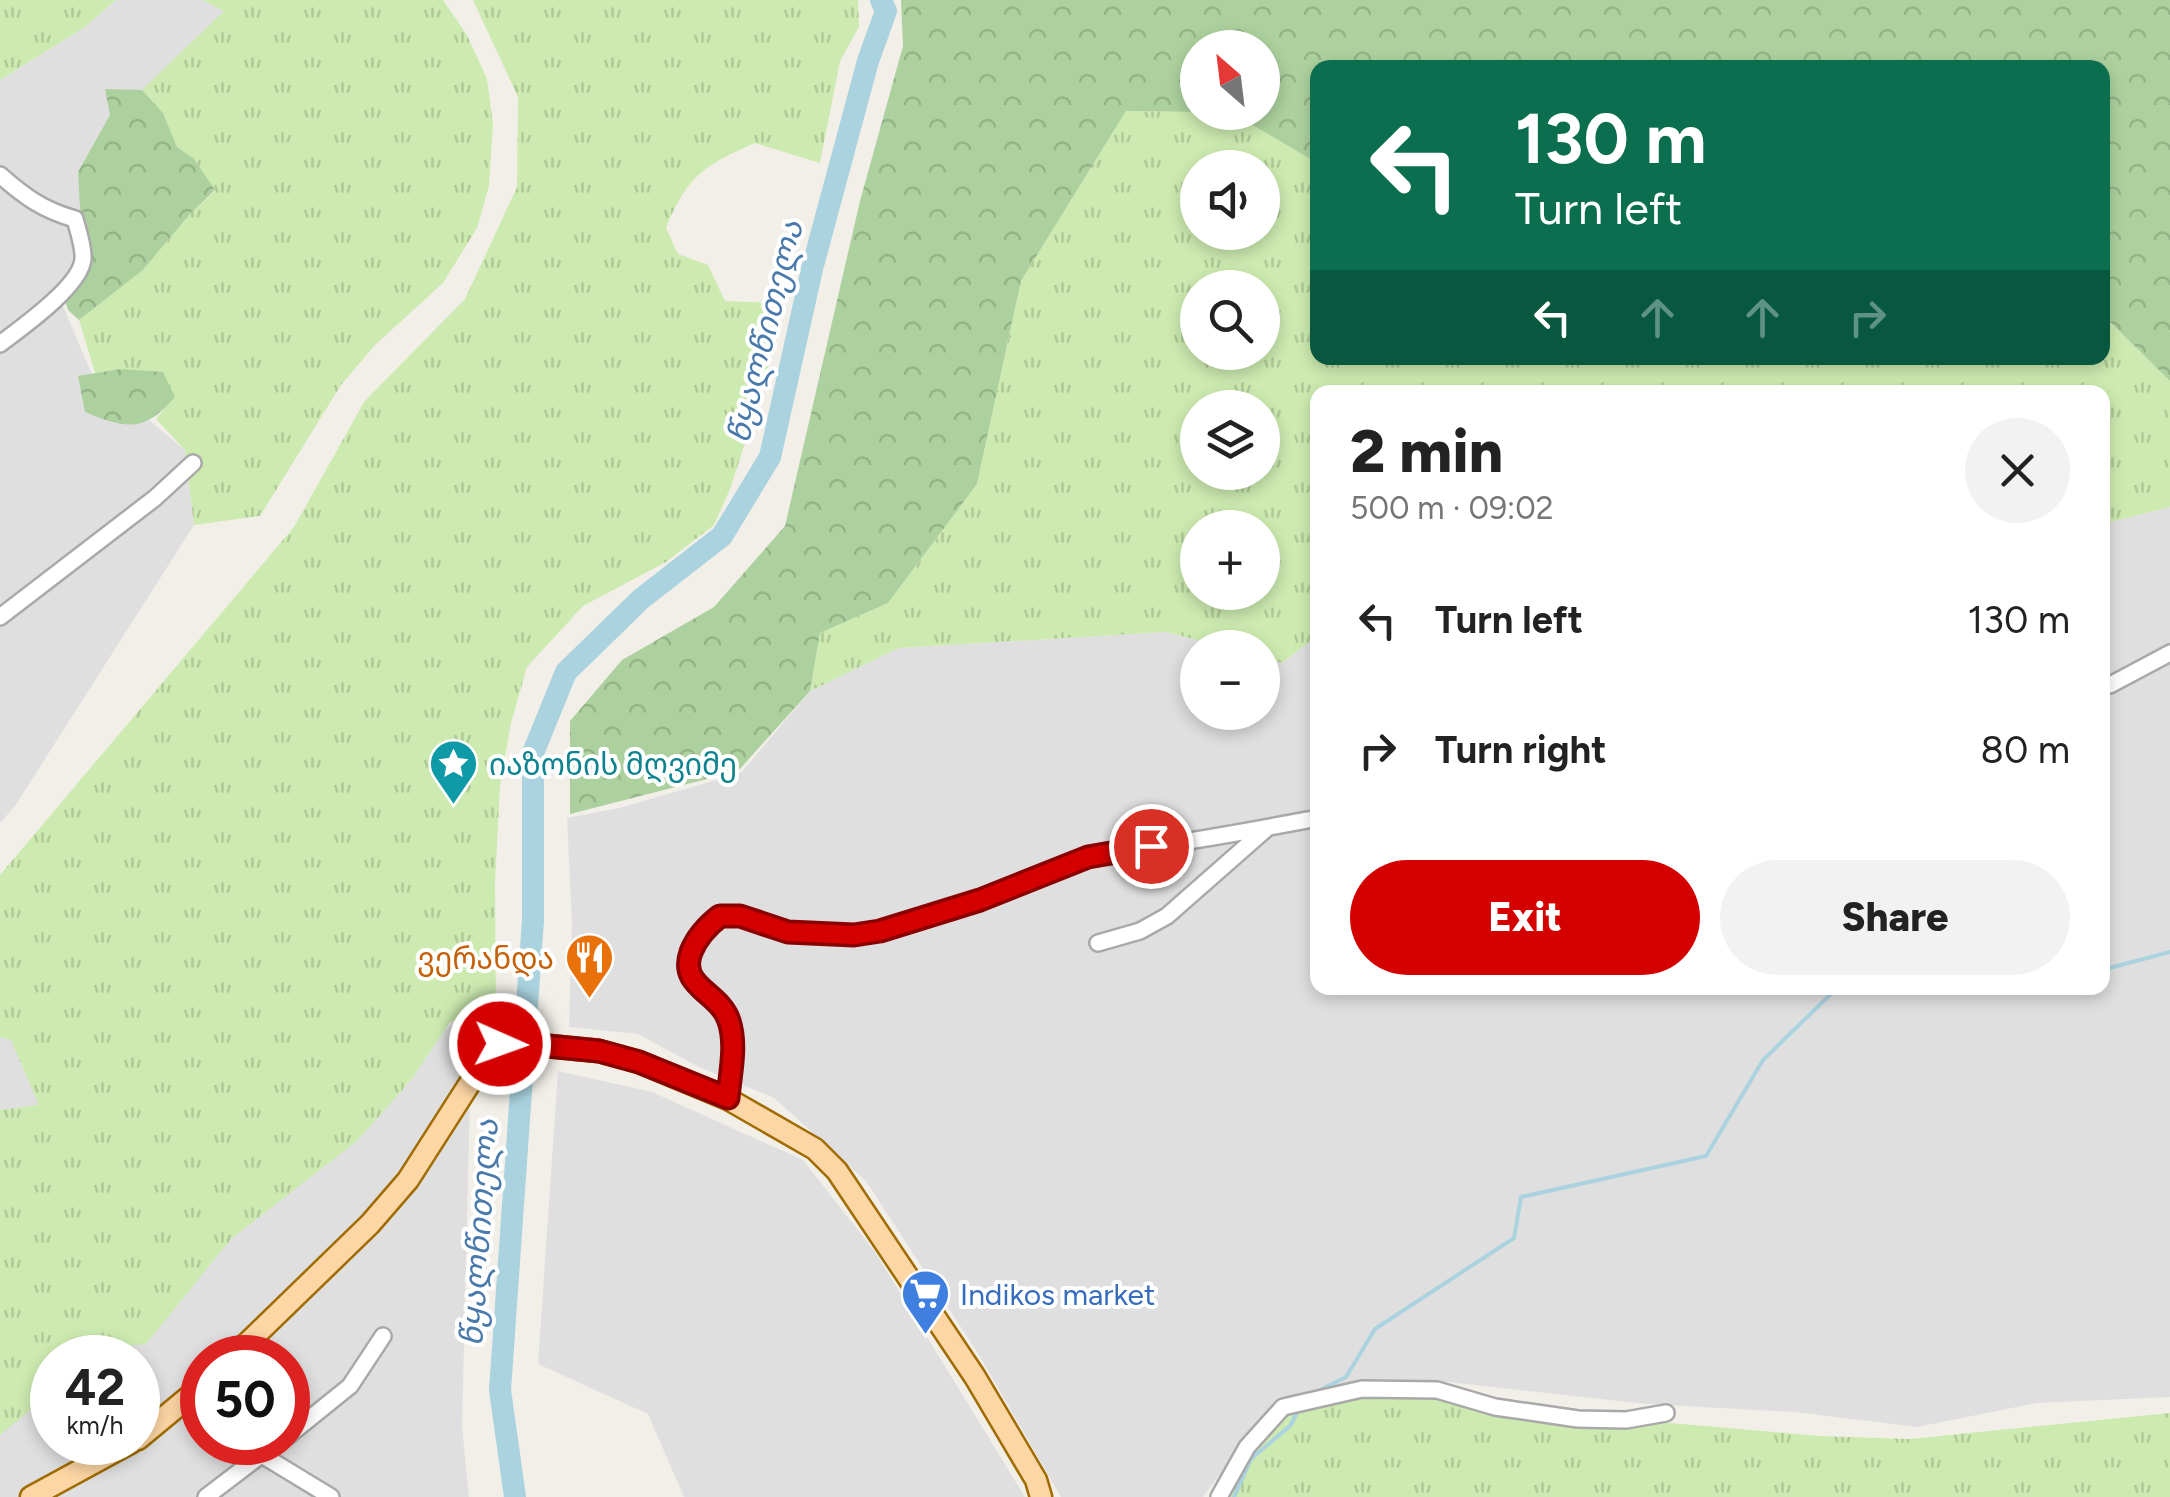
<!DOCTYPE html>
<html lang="en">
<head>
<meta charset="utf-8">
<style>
  :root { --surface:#fff; --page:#f2f2f2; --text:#222; --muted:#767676; --accent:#d40000 }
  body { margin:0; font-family:Figtree,"Noto Sans Georgian",sans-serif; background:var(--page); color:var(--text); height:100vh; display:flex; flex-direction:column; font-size:38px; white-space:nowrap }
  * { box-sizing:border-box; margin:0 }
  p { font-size:32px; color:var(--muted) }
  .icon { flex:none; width:55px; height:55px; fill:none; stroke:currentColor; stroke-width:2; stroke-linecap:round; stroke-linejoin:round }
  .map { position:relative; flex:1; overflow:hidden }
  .side { position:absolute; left:1310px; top:385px; width:800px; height:610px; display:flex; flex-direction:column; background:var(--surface); border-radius:20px; box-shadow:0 5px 15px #0003 }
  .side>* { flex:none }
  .banner { position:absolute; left:1310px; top:60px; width:800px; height:305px; border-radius:20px; box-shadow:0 5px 15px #0003; background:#0b6e4f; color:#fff; overflow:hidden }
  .needle { width:65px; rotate:332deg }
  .fabs { position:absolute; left:1180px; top:30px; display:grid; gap:20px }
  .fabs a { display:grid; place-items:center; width:100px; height:100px; border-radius:50%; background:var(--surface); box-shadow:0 5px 15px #0003; font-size:50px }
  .speed { position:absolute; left:30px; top:1335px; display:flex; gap:20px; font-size:50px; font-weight:700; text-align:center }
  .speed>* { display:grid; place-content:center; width:130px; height:130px; border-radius:50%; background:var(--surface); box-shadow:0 5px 15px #0003; line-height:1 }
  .speed small { font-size:25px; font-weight:400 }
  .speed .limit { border:15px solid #d22; background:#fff; color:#111 }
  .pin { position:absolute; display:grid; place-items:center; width:85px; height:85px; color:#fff; margin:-42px; border:5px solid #fff; border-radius:50%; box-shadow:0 2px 10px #0007 }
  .me { position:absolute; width:110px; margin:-55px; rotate:92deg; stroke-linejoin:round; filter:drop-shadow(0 0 8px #0008) }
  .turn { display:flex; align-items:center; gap:35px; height:210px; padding:0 40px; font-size:45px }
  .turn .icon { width:130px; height:130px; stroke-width:2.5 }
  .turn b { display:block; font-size:70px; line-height:85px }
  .lanes { display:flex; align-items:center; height:95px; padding:0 40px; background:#0003; justify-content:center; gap:50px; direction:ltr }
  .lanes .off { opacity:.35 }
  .round { display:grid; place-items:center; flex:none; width:105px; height:105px; border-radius:52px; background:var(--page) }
  .head { display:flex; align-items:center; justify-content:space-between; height:170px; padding:0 40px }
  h1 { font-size:60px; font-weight:800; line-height:75px }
  .action { display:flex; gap:20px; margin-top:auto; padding:20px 40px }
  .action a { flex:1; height:115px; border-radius:60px; background:var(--accent); color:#fff; font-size:40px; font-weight:800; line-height:115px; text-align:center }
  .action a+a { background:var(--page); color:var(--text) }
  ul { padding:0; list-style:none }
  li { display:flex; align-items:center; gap:30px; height:130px; padding:0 40px }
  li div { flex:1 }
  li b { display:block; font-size:38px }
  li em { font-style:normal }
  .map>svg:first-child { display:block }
  .residential { fill:#e0dfdf; fill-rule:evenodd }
  .grass { fill:url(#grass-tufts); fill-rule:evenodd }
  .forest { fill:url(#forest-crowns) }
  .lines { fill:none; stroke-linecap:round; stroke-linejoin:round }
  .stream { stroke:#aad3df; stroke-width:4 }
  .river { stroke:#aad3df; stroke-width:22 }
  .minor-casing { stroke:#a9a9a9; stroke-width:20 }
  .major-casing { stroke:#a06b00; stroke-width:25 }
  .minor { stroke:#fff; stroke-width:15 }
  .major { stroke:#fcd6a4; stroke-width:20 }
  .route-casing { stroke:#8a0000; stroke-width:25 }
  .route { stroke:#d40000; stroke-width:18 }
  .labels { text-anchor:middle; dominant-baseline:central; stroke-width:8; stroke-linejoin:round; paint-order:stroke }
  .culture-label { font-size:30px; fill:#0d838f; stroke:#fff; text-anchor:start }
  .food-label { font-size:30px; fill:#c56008; stroke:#fff; text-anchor:end }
  .shop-label { font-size:30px; fill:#366cbe; stroke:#fff; text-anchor:start }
  .water-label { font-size:32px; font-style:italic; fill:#4a7aab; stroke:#fff }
</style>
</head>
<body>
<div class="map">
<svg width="2170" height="1497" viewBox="0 0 2170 1497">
  <defs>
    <pattern id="grass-tufts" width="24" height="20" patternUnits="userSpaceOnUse" patternTransform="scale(2.5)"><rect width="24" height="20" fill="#cdebb0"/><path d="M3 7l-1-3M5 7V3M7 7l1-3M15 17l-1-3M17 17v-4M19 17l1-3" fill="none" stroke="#b0c997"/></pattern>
    <pattern id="forest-crowns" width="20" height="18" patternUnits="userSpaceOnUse" patternTransform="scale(2.5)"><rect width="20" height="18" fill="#add19e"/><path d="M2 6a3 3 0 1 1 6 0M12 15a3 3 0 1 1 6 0" fill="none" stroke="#95b388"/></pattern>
  </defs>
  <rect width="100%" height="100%" fill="#f2efe9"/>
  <path class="residential" d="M 110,0 L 245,0 L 246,135 L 99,272 L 61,302 L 91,372 L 185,450 L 194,525 L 15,806 L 0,823 L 0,80 L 85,27 Z
    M 2170,507 L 2170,1397 L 2036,1403 L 1917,1427 L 1795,1412 L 1646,1404 L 1429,1380 L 1278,1397 L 1203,1497 L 1061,1497 L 979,1355 L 866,1181 L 774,1098 L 697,1066 L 638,1034 L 569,1027 L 572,922 L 567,818 L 619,808 L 741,773 L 810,691 L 899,648 L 1166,632 L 1224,647 L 1198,648 L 1198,712 L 1262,712 L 1263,658 L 1282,663 L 1317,636 L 1318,988 L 2102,988 L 2103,524 Z
    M 472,1013 L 462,1427 L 469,1497 L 0,1497 L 0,1033 L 278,1134 ZM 52,1358 L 138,1358 L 138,1442 L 52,1442 ZM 202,1358 L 288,1358 L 288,1442 L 202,1442 Z
    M 558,1071 L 652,1092 L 803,1160 L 875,1252 L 1025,1497 L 684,1497 L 648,1414 L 538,1364 Z"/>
  <path class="grass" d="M 0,0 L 116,0 L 85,27 L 0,80 Z
    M 203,0 L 443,0 L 467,35 L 487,79 L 493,124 L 489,186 L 477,228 L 443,283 L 375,345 L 341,385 L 260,516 L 194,525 L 185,450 L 156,419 L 174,397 L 120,369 L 95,373 L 79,320 L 143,270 L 190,214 L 215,191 L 194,159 L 177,147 L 163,113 L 142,90 L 224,11 Z
    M 473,0 L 858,0 L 859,27 L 840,61 L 820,163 L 755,143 C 705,165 687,176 666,228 L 678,254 L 708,265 L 725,301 L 781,303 L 771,356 L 754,416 L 730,489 L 714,525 L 666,562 L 583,606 L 527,667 L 511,723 L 500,786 L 495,883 L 496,1009 L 450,1022 L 411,1080 L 357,1141 L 231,1239 L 146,1344 L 101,1349 L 91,1357 L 52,1358 L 52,1392 L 0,1435 L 0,1110 L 39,1105 L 11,1040 L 0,1037 L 0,875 L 294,527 L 364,402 L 465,299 L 517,187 L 518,97 Z
    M 1126,111 L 1232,113 L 1317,163 L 1318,358 L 2102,358 L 2103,315 L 2170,381 L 2170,507 L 2103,524 L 2102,392 L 1318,392 L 1317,636 L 1282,663 L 1263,658 L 1262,648 L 1224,647 L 1166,632 L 899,648 L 810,691 L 820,633 L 888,603 L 977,484 L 1021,281 ZM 1198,168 L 1262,168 L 1262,232 L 1198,232 ZM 1198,288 L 1262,288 L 1262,352 L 1198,352 ZM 1198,408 L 1262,408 L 1262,472 L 1198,472 ZM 1198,528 L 1262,528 L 1262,592 L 1198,592 Z
    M 1358,1387 L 1446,1396 L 1531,1411 L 1820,1436 L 1910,1439 L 2170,1413 L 2170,1497 L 1221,1497 L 1247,1449 L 1280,1416 Z"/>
  <path class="forest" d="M 901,0 L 2170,0 L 2170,381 L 2103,315 L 2102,68 L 1318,68 L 1317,163 L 1232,113 L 1200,113 L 1262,112 L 1262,48 L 1198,48 L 1197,112 L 1126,111 L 1021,281 L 977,484 L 888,603 L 820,633 L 810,691 L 738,771 L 570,814 L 570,721 L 622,660 L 714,607 L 785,526 L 860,201 L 903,46 Z
    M 105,89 L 142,90 L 163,113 L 177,147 L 194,159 L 215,190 L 190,214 L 143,270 L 79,320 L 68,310 L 65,300 L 88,260 L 81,226 L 78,172 L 110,115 Z
    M 120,369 L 163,372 L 175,397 C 144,433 126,429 85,412 L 78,376 Z"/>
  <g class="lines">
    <path class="stream" d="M 2102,970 L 2170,952
      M 1985,988 L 2018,992 L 2035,988
      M 1314,1393 L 1346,1377 L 1375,1329 L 1514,1238 L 1521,1197 L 1706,1156 L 1763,1060 L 1837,988
      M 1234,1497 L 1251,1459 L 1290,1426 L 1297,1413"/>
    <path class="river" d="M 515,1497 L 500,1390 L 533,920 L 533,753 L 566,672 L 641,599 L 722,536 L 770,457 L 812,269 L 868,61 L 886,11 L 881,0"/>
    <defs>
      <path id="minor" d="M 0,175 C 25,197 43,210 75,219 C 78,231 84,247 83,259 C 81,286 21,328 0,344
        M 0,617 L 155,498 L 193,463
        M 2102,685 L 2110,685 L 2170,653
        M 1098,943 L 1140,931 L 1167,916 L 1266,829
        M 728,1099 C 730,1073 738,1041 727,1016 C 712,981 667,985 700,936 C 724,900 741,919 772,929 C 789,934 807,935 825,935 C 917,937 1000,886 1085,858 C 1114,849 1146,848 1175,843 C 1223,836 1270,827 1318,818
        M 288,1436 L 350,1386 L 383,1336
        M 262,1455 L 331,1497
        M 206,1497 L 278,1442
        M 1219,1497 L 1247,1447 L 1283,1407 L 1362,1389 L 1437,1390 L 1495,1407 L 1578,1419 L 1626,1420 L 1666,1413"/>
      <path id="major" d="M 232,1358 L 370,1224 L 408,1180 L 493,1047 L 507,1042 L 599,1051 L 639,1062 L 728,1099 L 815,1149 L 837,1171 L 975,1377 L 1036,1480 L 1041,1497
        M 138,1439 L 202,1386
        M 31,1497 L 132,1442"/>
    </defs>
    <use href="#minor" class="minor-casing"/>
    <use href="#major" class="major-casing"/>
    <use href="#minor" class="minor"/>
    <use href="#major" class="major"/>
  </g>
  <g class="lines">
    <defs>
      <path id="route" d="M 500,1044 L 507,1042 L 599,1051 L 639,1062 L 728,1098 C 730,1074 737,1045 729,1021 C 720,992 678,987 691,952 C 697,937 707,926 720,916 L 740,916 L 788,932 L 854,935 L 880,931 L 980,900 L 1088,857 L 1151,846"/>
    </defs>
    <use href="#route" class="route-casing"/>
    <use href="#route" class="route"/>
  </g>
  <defs>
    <symbol id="sight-pin" viewBox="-11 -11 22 30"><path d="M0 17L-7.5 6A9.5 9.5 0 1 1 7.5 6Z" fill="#0f9aa8" stroke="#fff"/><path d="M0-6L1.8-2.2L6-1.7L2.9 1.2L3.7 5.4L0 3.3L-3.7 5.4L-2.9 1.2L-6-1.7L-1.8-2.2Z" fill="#fff"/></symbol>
    <symbol id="restaurant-pin" viewBox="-11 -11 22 30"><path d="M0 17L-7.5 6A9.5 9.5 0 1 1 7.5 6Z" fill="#e8710a" stroke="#fff"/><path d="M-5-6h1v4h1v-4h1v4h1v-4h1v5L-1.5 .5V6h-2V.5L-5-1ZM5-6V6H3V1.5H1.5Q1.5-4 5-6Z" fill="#fff"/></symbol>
    <symbol id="supermarket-pin" viewBox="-11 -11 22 30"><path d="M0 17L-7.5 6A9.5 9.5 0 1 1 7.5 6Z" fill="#3f7fe0" stroke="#fff"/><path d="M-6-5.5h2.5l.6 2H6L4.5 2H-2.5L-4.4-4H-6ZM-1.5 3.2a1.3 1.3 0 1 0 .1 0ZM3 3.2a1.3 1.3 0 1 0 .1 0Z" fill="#fff"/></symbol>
  </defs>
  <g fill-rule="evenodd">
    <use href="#sight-pin" x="426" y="736" width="55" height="75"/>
    <use href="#restaurant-pin" x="562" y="930" width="55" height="75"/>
    <use href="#supermarket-pin" x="898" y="1266" width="55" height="75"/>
  </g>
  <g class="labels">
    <g class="culture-label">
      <text x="489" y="764">იაზონის მღვიმე</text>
    </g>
    <g class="food-label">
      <text x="554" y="958">ვერანდა</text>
    </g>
    <g class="shop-label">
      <text x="960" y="1294">Indikos market</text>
    </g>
    <g class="water-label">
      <text transform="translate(765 332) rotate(-76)">წყალწითელა</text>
      <text transform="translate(479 1233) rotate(-86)">წყალწითელა</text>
    </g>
  </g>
</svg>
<div class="fabs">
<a><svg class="needle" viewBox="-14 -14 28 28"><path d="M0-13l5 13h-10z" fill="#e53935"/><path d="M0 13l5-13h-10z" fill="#767676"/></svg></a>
<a><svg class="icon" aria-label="sound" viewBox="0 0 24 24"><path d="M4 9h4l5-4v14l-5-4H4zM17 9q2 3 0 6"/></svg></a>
<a><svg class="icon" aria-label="search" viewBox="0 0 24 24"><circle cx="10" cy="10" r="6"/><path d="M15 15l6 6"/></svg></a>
<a><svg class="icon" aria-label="layers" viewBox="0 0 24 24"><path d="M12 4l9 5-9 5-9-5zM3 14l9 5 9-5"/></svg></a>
<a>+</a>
<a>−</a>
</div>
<div class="speed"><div>42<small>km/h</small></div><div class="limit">50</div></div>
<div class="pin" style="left:1151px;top:846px;background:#d93025"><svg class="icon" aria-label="arrive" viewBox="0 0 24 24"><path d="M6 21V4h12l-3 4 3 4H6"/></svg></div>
<svg class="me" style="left:500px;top:1044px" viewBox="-20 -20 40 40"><circle r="17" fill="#d40000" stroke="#fff" stroke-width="3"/><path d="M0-11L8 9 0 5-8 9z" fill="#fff"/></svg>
<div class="banner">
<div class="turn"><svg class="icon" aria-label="left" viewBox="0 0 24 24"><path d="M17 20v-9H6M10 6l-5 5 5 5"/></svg><div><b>130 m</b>Turn left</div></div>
<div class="lanes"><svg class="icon" aria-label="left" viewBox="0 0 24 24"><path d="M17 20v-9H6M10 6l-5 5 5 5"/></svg><svg class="icon off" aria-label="ahead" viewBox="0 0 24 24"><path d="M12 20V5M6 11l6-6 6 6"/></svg><svg class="icon off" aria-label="ahead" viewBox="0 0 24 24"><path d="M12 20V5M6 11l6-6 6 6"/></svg><svg class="icon off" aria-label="right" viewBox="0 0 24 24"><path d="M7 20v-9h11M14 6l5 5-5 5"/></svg></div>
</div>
<section class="side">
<div class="head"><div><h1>2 min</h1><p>500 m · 09:02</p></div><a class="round"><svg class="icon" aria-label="close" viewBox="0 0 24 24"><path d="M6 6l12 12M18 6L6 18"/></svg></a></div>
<ul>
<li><svg class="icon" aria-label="left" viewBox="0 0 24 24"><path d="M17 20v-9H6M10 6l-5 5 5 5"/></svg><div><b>Turn left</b></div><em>130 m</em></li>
<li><svg class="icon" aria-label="right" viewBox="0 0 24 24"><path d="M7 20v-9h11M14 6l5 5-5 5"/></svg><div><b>Turn right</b></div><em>80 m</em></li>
</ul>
<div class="action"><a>Exit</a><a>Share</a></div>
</section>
</div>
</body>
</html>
